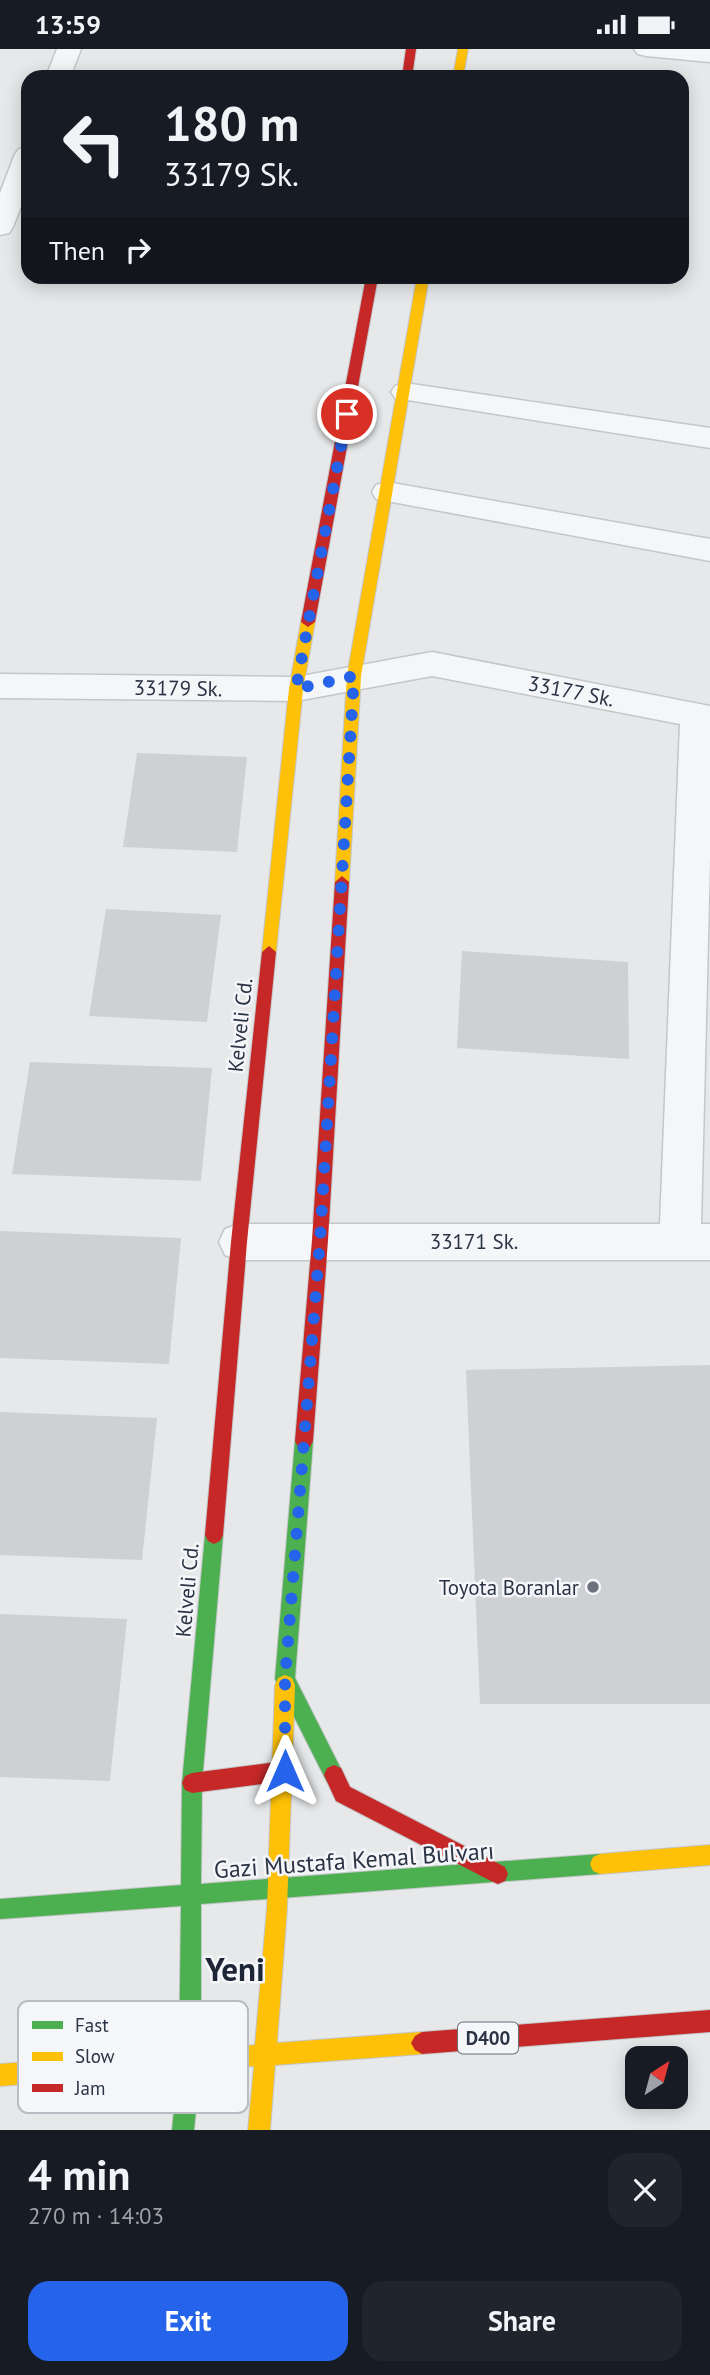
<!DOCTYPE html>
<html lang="en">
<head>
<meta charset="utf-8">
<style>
  :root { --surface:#171b24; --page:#20242c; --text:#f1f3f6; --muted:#9ea1a6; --accent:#2563eb }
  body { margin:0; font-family:"PT Sans",sans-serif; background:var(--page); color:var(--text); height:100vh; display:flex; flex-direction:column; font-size:26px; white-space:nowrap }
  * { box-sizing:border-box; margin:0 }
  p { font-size:23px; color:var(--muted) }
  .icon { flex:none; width:38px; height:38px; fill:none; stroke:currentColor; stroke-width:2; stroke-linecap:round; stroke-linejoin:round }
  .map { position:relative; height:2081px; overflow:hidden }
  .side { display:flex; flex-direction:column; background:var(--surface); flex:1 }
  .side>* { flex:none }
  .banner { position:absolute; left:21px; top:21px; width:668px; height:214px; border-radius:21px; box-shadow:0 4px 18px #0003; background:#171b24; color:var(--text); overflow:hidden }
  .needle { width:46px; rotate:36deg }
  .tools { position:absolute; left:625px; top:1997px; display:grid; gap:14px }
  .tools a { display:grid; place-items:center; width:63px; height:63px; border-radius:14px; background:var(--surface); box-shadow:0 4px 18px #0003; font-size:35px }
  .pin { position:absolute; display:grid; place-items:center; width:60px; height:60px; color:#fff; margin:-30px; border:4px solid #fff; border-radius:50%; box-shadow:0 2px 7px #0007 }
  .me { position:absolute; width:77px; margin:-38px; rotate:0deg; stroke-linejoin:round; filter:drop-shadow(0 0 5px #0008) }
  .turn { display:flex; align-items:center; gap:24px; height:147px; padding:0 28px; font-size:32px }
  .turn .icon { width:91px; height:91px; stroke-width:2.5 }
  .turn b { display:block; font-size:49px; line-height:60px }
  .then { display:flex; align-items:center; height:66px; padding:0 28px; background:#0003; gap:14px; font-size:26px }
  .round { display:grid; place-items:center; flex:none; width:74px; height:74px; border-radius:21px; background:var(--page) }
  .head { display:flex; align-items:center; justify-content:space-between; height:119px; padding:0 28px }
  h1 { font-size:42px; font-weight:800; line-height:52px }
  .cta { display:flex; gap:14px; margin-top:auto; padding:14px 28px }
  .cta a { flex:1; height:80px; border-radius:21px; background:var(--accent); color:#fff; font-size:28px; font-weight:800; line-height:80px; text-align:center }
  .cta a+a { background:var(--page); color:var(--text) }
  .status { display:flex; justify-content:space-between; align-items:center; height:49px; padding:0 35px; background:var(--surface); direction:ltr }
  .status svg { height:19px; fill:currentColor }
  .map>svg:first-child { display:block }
  .building { fill:#ced0d3 }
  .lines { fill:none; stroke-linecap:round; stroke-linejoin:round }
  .street-casing { stroke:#c4c6c8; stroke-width:3 }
  .fast-casing { stroke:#c4c6c8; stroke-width:2 }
  .slow-casing { stroke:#c4c6c8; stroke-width:2 }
  .jam-casing { stroke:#c4c6c8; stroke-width:2 }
  .street { fill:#f5f6f7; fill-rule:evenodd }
  .fast { fill:#4caf50; fill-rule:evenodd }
  .slow { fill:#ffc107; fill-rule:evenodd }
  .jam { fill:#c62828; fill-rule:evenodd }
  .route { stroke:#2563eb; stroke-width:12; stroke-dasharray:0 21.6 }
  .poi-dot { fill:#6c737f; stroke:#f4f6f9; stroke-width:2.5 }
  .labels { text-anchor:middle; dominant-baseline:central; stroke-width:5; stroke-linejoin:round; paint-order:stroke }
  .shield { fill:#f4f6f9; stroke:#676e7b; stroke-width:2 }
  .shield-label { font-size:19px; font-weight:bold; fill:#2b3445 }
  .street-label { font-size:21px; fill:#2b3445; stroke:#f4f6f9 }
  .poi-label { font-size:21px; fill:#2b3445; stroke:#f4f6f9; text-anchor:end }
  .near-street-label { font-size:24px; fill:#2b3445; stroke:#f4f6f9 }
  .near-district-label { font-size:33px; font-weight:bold; fill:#1d2536; stroke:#f4f6f9 }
  .key { fill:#f4f6f9; stroke:#b8bcc3; stroke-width:2 }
  .key-label { font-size:19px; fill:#2b3445 }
</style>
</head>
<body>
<div class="status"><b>13:59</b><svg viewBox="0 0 49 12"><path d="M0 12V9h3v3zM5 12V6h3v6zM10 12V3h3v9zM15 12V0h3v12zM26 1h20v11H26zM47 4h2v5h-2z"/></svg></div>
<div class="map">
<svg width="710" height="2081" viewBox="0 0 710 2081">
  <rect width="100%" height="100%" fill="#e6e8ea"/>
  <path class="building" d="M 518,21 L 549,27 L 549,28 L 514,28 Z
    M 137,704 L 247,708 L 237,803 L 123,798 Z
    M 106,860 L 221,866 L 207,973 L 89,967 Z
    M 462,902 L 628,913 L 629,1010 L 457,999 Z
    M 30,1013 L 212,1019 L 201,1132 L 12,1125 Z
    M 0,1182 L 181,1189 L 169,1315 L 0,1309 Z
    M 710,1316 L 710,1655 L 480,1655 L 466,1321 Z
    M 0,1363 L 157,1369 L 142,1511 L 0,1506 Z
    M 0,1565 L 127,1570 L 110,1732 L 0,1728 Z"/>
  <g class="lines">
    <defs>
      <path id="street" d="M 57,0 L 81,0 L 70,28 L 46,28 Z
        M 634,0 L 710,0 L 710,13 L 646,7 L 638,5 Z
        M 28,97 L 28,139 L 13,178 L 9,184 L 0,186 L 0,144 L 15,105 L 19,100 Z
        M 405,334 L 710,379 L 710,399 L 395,349 L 391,343 L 395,337 Z
        M 387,433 L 710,490 L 710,512 L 376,450 L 372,443 L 376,436 Z
        M 432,603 L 710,657 L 710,810 L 701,1175 L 710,1175 L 710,1211 L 239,1211 L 225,1206 L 219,1193 L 225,1180 L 239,1175 L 660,1175 L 680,675 L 432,627 L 296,652 L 0,649 L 0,625 L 296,628 Z"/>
      <path id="fast" d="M 304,1384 L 310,1386 L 313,1392 L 295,1629 L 344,1726 L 341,1733 L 334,1736 L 327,1733 L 275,1630 L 295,1392 L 298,1386 Z
        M 214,1477 L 220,1480 L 223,1486 L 202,1734 L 201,1835 L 600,1805 L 607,1808 L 610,1815 L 607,1822 L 600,1825 L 201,1855 L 201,2011 L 194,2081 L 172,2081 L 179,2011 L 181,1857 L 0,1870 L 0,1850 L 181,1836 L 182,1734 L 205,1486 L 208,1480 Z"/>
      <path id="slow" d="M 458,0 L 468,0 L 463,28 L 453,28 Z
        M 417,228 L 429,228 L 361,627 L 349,833 L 342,839 L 335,833 L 347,627 Z
        M 308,568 L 315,573 L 303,640 L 276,903 L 269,909 L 262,903 L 289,640 L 301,573 Z
        M 285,1626 L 292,1629 L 295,1636 L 287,1859 L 277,1994 L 422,1983 L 429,1987 L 433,1994 L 429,2001 L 422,2005 L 275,2016 L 270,2081 L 248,2081 L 254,2017 L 0,2037 L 0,2015 L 255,1996 L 267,1859 L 275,1636 L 278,1629 Z
        M 710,1796 L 710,1816 L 600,1825 L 593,1822 L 590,1815 L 593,1808 L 600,1805 Z"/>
      <path id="jam" d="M 406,0 L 416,0 L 412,28 L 402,28 Z
        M 366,228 L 378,228 L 315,573 L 308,578 L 301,573 Z
        M 342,827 L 349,833 L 328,1191 L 313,1392 L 310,1398 L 304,1400 L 298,1398 L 295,1392 L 312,1191 L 335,833 Z
        M 269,897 L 276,903 L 247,1193 L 223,1486 L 220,1492 L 214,1495 L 208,1492 L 205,1486 L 231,1193 L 262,903 Z
        M 285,1712 L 292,1715 L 295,1722 L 292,1729 L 285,1732 L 192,1744 L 185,1741 L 182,1734 L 185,1727 L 192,1724 Z
        M 334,1716 L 341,1719 L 350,1738 L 505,1818 L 508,1825 L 505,1832 L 498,1835 L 491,1832 L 336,1752 L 324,1726 L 327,1719 Z
        M 710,1961 L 710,1983 L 422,2005 L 415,2001 L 411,1994 L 415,1987 L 422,1983 Z"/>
    </defs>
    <use href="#street" class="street-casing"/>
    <use href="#fast" class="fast-casing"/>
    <use href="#slow" class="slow-casing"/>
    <use href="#jam" class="jam-casing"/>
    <use href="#street" class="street"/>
    <use href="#fast" class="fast"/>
    <use href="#slow" class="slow"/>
    <use href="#jam" class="jam"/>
  </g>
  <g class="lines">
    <path class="route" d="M 285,1722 L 285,1630 L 320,1191 L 354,627 L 296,640 L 347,365"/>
  </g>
  <circle class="poi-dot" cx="593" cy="1538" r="7"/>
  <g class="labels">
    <rect class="shield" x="458" y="1973.5" width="60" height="31" rx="5"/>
    <g class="shield-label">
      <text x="488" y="1989">D400</text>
    </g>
    <g class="street-label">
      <text transform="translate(178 639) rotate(1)">33179 Sk.</text>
      <text transform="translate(571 642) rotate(11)">33177 Sk.</text>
      <text transform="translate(240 976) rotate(-84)">Kelveli Cd.</text>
      <text x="474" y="1192">33171 Sk.</text>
      <text transform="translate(187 1541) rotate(-85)">Kelveli Cd.</text>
    </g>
    <g class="poi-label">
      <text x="579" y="1538">Toyota Boranlar</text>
    </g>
    <g class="near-street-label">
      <text transform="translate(354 1811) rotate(-4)">Gazi Mustafa Kemal Bulvarı</text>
    </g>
    <g class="near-district-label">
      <text x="235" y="1919">Yeni</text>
    </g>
  </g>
  <rect x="18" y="1952" width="230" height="112" rx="10" class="key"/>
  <rect x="32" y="1972" width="31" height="8" fill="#4caf50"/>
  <rect x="32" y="2003" width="31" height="9" fill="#ffc107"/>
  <rect x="32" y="2035" width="31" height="8" fill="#c62828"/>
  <g class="key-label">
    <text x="75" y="1983">Fast</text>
    <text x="75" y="2014">Slow</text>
    <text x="75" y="2046">Jam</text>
  </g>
</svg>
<div class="tools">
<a><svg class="needle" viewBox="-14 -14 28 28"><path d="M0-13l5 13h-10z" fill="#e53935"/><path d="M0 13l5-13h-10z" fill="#9ea1a6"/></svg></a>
</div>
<div class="pin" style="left:347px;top:365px;background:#d93025"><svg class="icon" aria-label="arrive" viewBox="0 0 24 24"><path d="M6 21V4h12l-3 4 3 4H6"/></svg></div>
<svg class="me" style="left:285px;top:1722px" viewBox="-20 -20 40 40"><path d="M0-17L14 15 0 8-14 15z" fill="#2563eb" stroke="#fff" stroke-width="4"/></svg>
<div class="banner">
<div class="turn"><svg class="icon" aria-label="left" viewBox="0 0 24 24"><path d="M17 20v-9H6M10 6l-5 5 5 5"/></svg><div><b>180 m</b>33179 Sk.</div></div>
<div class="then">Then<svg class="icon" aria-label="right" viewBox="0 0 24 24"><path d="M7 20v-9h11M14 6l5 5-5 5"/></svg></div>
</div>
</div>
<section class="side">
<div class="head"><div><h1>4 min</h1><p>270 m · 14:03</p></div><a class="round"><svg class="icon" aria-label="close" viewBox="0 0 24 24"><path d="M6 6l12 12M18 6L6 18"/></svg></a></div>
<div class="cta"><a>Exit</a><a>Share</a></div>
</section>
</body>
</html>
